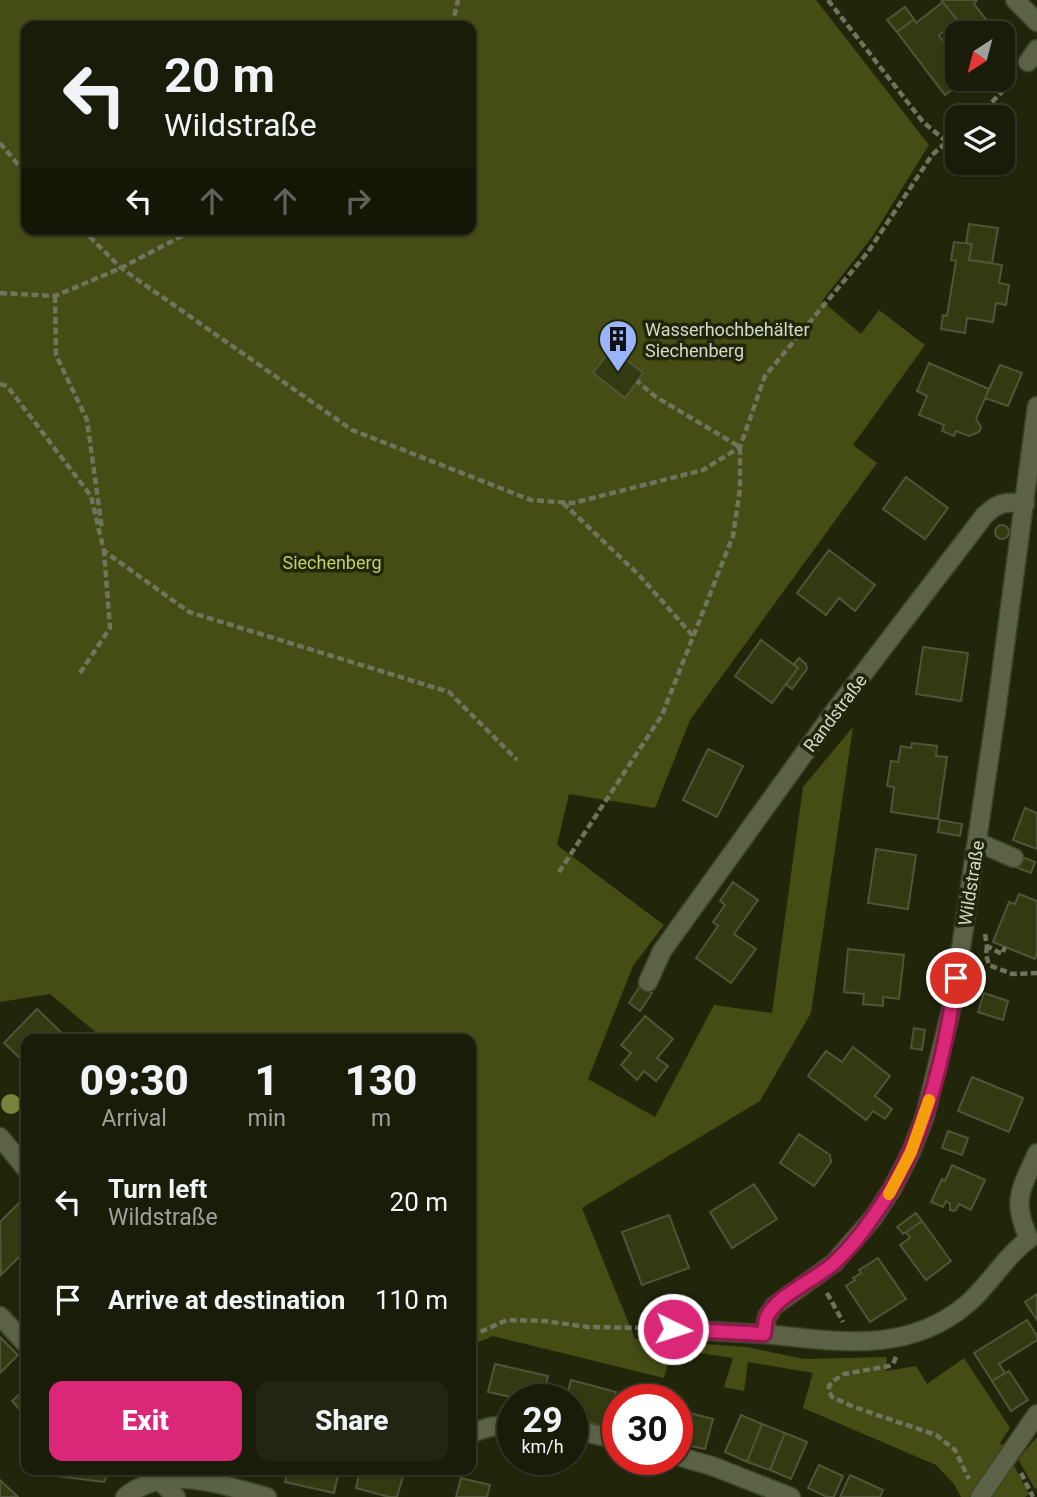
<!DOCTYPE html>
<html lang="en">
<head>
<meta charset="utf-8">
<style>
  :root { --surface:#191c08; --page:#222512; --text:#f1f3f6; --muted:#9fa19c; --line:#373a29; --accent:#db2777 }
  body { margin:0; font-family:Roboto,sans-serif; background:var(--page); color:var(--text); height:100vh; display:flex; flex-direction:column; font-size:26px; white-space:nowrap }
  * { box-sizing:border-box; margin:0 }
  p { font-size:23px; color:var(--muted) }
  .icon { flex:none; width:38px; height:38px; fill:none; stroke:currentColor; stroke-width:2; stroke-linecap:round; stroke-linejoin:round }
  .map { position:relative; flex:1; overflow:hidden }
  .panel { position:absolute; left:21px; top:1034px; width:455px; height:441px; display:flex; flex-direction:column; background:var(--surface); border-radius:14px; box-shadow:0 2px 5px #0004,0 0 0 2px var(--line) }
  .panel>* { flex:none }
  .top-card { position:absolute; left:21px; top:21px; width:455px; height:214px; border-radius:14px; box-shadow:0 2px 5px #0004,0 0 0 2px var(--line); background:#191c08; color:var(--text); overflow:hidden }
  .needle { width:46px; rotate:216deg }
  .buttons { position:absolute; left:945px; top:21px; display:grid; gap:14px }
  .buttons a { display:grid; place-items:center; width:70px; height:70px; border-radius:14px; background:var(--surface); box-shadow:0 2px 5px #0004,0 0 0 2px var(--line); font-size:35px }
  .speed { position:absolute; left:497px; top:1384px; display:flex; gap:14px; font-size:35px; font-weight:700; text-align:center }
  .speed>* { display:grid; place-content:center; width:91px; height:91px; border-radius:50%; background:var(--surface); box-shadow:0 2px 5px #0004,0 0 0 2px var(--line); line-height:1 }
  .speed small { font-size:18px; font-weight:400 }
  .speed .limit { border:10px solid #d22; background:#fff; color:#111 }
  .pin { position:absolute; display:grid; place-items:center; width:60px; height:60px; color:#fff; margin:-30px; border:4px solid #fff; border-radius:50%; box-shadow:0 2px 7px #0007 }
  .me { position:absolute; width:77px; margin:-38px; rotate:94deg; stroke-linejoin:round; filter:drop-shadow(0 0 5px #0008) }
  .turn { display:flex; align-items:center; gap:24px; height:147px; padding:0 28px; font-size:32px }
  .turn .icon { width:91px; height:91px; stroke-width:2.5 }
  .turn b { display:block; font-size:49px; line-height:60px }
  .lanes { display:flex; align-items:center; height:66px; padding:0 28px; background:#0003; justify-content:center; gap:35px; direction:ltr }
  .lanes .off { opacity:.35 }
  .eta { display:flex; justify-content:space-evenly; align-items:center; height:119px; text-align:center }
  .eta b { font-size:42px; font-weight:800; line-height:49px }
  .primary-button { display:flex; gap:14px; margin-top:auto; padding:14px 28px }
  .primary-button a { flex:1; height:80px; border-radius:14px; background:var(--accent); color:#fff; font-size:28px; font-weight:800; line-height:80px; text-align:center }
  .primary-button a+a { background:var(--page); color:var(--text) }
  ul { padding:0; list-style:none }
  li { display:flex; align-items:center; gap:21px; height:98px; padding:0 28px }
  li div { flex:1 }
  li b { display:block; font-size:26px }
  li em { font-style:normal }
  .map>svg:first-child { display:block }
  .green { fill:#454d14; fill-rule:evenodd }
  .building { fill:#333a11; stroke:#505539; stroke-width:2 }
  .lines { fill:none; stroke-linecap:round; stroke-linejoin:round }
  .minor-casing { stroke:#3e4229; stroke-width:21 }
  .path { stroke:#6f745d; stroke-width:4.5; stroke-dasharray:7 3.5; stroke-linecap:butt }
  .minor { stroke:#5c6245; stroke-width:18 }
  .tree { fill:#78843e }
  .route-casing { stroke:#8e194d; stroke-width:18 }
  .route { stroke:#db2777; stroke-width:12 }
  .slow { stroke:#f59e0b; stroke-width:12 }
  .labels { text-anchor:middle; dominant-baseline:central; stroke-width:7; stroke-linejoin:round; paint-order:stroke }
  .poi-label { font-size:18px; fill:#d4d8c8; stroke:#21260b; text-anchor:start }
  .park-label { font-size:18px; fill:#bfd068; stroke:#21260b }
  .street-label { font-size:18px; fill:#d4d8c8; stroke:#21260b }
</style>
</head>
<body>
<div class="map">
<svg width="1037" height="1497" viewBox="0 0 1037 1497">
  <rect width="100%" height="100%" fill="#21260b"/>
  <path class="green" d="M 0,0 L 816,0 L 929,145 L 872,237 L 822,301 L 861,334 L 879,310 L 925,345 L 853,445 L 877,463 L 690,720 L 655,808 L 569,794 L 557,845 L 664,925 L 633,966 L 588,1079 L 655,1117 L 714,1005 L 772,1013 L 803,787 L 853,727 L 811,1013 L 760,1101 L 582,1208 L 635,1339 L 746,1347 L 804,1359 L 887,1357 L 886,1371 L 916,1366 L 927,1384 L 964,1358 L 1010,1428 L 1000,1443 L 1006,1448 L 974,1497 L 961,1497 L 954,1484 L 936,1465 L 803,1408 L 813,1373 L 748,1362 L 744,1391 L 724,1387 L 733,1358 L 672,1349 L 664,1378 L 493,1336 L 471,1345 L 471,1040 L 104,1039 L 50,994 L 0,1002 ZM 26,26 L 471,26 L 471,229 L 26,229 Z
    M 1037,1437 L 1037,1488 L 1035,1489 L 1018,1459 Z
    M 1013,1464 L 1029,1494 L 1025,1497 L 992,1497 Z"/>
  <path class="building" d="M 941,0 L 977,0 L 974,4 L 996,32 L 968,33 Z
    M 943,2 L 958,21 L 939,35 L 953,55 L 947,60 L 957,74 L 957,79 L 963,81 L 945,95 L 897,32 L 914,19 L 916,23 Z
    M 905,7 L 914,19 L 897,32 L 887,20 Z
    M 969,224 L 998,228 L 992,263 L 969,260 L 972,244 L 966,243 Z
    M 954,242 L 972,244 L 969,260 L 1002,265 L 999,283 L 1009,285 L 1006,305 L 996,303 L 993,322 L 967,318 L 965,333 L 941,329 L 943,315 L 947,316 L 956,261 L 951,260 Z
    M 612,348 L 643,373 L 625,398 L 593,373 Z
    M 929,363 L 989,389 L 976,419 L 981,427 L 979,432 L 969,436 L 956,431 L 954,436 L 942,431 L 944,425 L 919,415 L 927,396 L 917,391 Z
    M 1000,365 L 1022,373 L 1008,406 L 985,398 Z
    M 906,477 L 948,508 L 925,539 L 883,509 Z
    M995 532a7 7 0 1 1 14 0a7 7 0 1 1-14 0Z
    M 829,550 L 875,585 L 855,611 L 839,598 L 826,615 L 797,593 Z
    M 761,640 L 798,668 L 772,703 L 735,676 Z
    M 923,647 L 968,653 L 961,701 L 916,694 Z
    M 799,658 L 806,664 L 807,669 L 792,689 L 786,684 L 798,668 L 794,664 Z
    M 912,743 L 937,746 L 936,756 L 947,757 L 938,819 L 891,812 L 894,787 L 887,786 L 891,761 L 898,762 L 901,746 L 911,748 Z
    M 708,749 L 743,766 L 717,817 L 683,800 Z
    M 1025,808 L 1037,813 L 1037,849 L 1013,840 Z
    M 940,820 L 962,824 L 960,836 L 938,832 Z
    M 876,849 L 916,855 L 908,909 L 868,903 Z
    M 1017,855 L 1035,862 L 1031,873 L 1013,866 Z
    M 733,882 L 758,900 L 734,934 L 756,949 L 731,983 L 696,958 L 718,926 L 713,922 L 725,905 L 720,901 Z
    M 1019,894 L 1037,901 L 1037,953 L 1035,959 L 993,942 L 1009,902 L 1015,904 Z
    M 848,949 L 904,955 L 899,999 L 883,997 L 883,1006 L 863,1004 L 864,994 L 844,992 Z
    M 640,986 L 652,993 L 640,1011 L 629,1003 Z
    M 984,993 L 1008,1001 L 1003,1020 L 978,1012 Z
    M 37,1009 L 69,1040 L 26,1040 L 26,1064 L 4,1043 Z
    M 645,1016 L 673,1039 L 657,1058 L 668,1066 L 656,1081 L 644,1071 L 637,1080 L 621,1065 L 631,1053 L 621,1045 Z
    M 914,1028 L 925,1030 L 922,1050 L 911,1048 Z
    M 853,1047 L 890,1076 L 875,1096 L 892,1109 L 885,1119 L 873,1111 L 866,1120 L 808,1076 L 826,1051 L 842,1062 Z
    M 972,1077 L 1023,1098 L 1009,1132 L 958,1111 Z
    M 948,1131 L 968,1138 L 962,1155 L 942,1148 Z
    M 799,1134 L 830,1155 L 831,1162 L 814,1186 L 780,1163 Z
    M 952,1165 L 985,1180 L 971,1210 L 959,1204 L 956,1210 L 953,1211 L 950,1210 L 950,1204 L 946,1201 L 943,1207 L 931,1202 L 942,1179 L 945,1181 Z
    M 754,1184 L 777,1219 L 732,1248 L 710,1212 Z
    M 26,1196 L 26,1250 L 1,1275 L 0,1222 Z
    M 916,1213 L 922,1221 L 903,1234 L 897,1227 Z
    M 669,1215 L 689,1268 L 642,1285 L 622,1232 Z
    M 922,1221 L 951,1261 L 926,1280 L 900,1245 L 910,1238 L 906,1232 Z
    M 878,1258 L 906,1299 L 870,1322 L 846,1286 L 855,1280 L 853,1278 L 861,1273 L 859,1270 Z
    M 1037,1294 L 1037,1320 L 1025,1302 Z
    M 1027,1320 L 1037,1336 L 1037,1340 L 999,1364 L 1005,1373 L 992,1381 L 974,1353 Z
    M 0,1337 L 18,1355 L 0,1373 Z
    M 495,1364 L 548,1376 L 543,1400 L 526,1400 L 488,1392 Z
    M 1009,1371 L 1028,1400 L 1011,1411 L 992,1381 Z
    M 571,1380 L 616,1392 L 607,1427 L 572,1419 L 572,1400 L 566,1400 Z
    M 26,1388 L 26,1416 L 12,1401 Z
    M 678,1410 L 713,1419 L 705,1449 L 677,1443 Z
    M 741,1415 L 762,1424 L 747,1462 L 725,1452 Z
    M 762,1424 L 785,1433 L 770,1470 L 747,1462 Z
    M 785,1433 L 807,1442 L 791,1479 L 770,1470 Z
    M 819,1465 L 843,1476 L 834,1497 L 827,1497 L 808,1488 Z
    M 56,1470 L 110,1470 L 104,1482 L 57,1476 Z
    M 288,1470 L 339,1470 L 334,1493 L 285,1482 Z
    M 360,1470 L 405,1470 L 397,1497 L 389,1497 L 356,1488 Z
    M 850,1475 L 883,1490 L 880,1497 L 840,1497 Z
    M 461,1478 L 490,1485 L 487,1497 L 456,1497 Z
    M 0,1480 L 18,1497 L 0,1497 Z"/>
  <g class="lines">
    <defs>
      <path id="minor" d="M 1015,0 L 1037,22
        M 1028,62 L 1037,49
        M 977,842 L 1014,858
        M 648,982 L 662,951 L 834,712 L 984,516 C 998,502 1006,501 1025,504
        M 0,1137 L 26,1169
        M 0,1316 L 26,1344
        M 673,1329 L 764,1334 L 767,1317 L 774,1306 L 834,1263 L 873,1218 L 892,1189 L 911,1152 L 925,1116 L 953,1002 L 996,712 L 1037,406
        M 764,1334 C 835,1341 906,1355 966,1305 C 989,1286 1004,1257 1029,1239 C 1011,1199 1021,1190 1037,1153
        M 572,1429 L 618,1440
        M 471,1433 L 490,1427 L 513,1424
        M 677,1456 L 712,1466 L 791,1497
        M 149,1470 L 176,1497
        M 125,1497 C 166,1463 221,1485 267,1497
        M 980,1497 L 1037,1414"/>
    </defs>
    <use href="#minor" class="minor-casing"/>
    <path class="path" d="M 828,0 L 923,122 L 947,142
      M 452,26 L 458,0
      M 977,117 L 1016,78
      M 0,143 L 26,174
      M 82,229 L 121,268 L 352,430 L 531,500 L 573,503 L 703,470 L 740,447 L 765,376 L 868,252 L 932,155 L 957,133
      M 0,293 L 55,296 L 121,268 L 195,229
      M 55,296 L 56,355 L 87,420 L 102,529
      M 0,384 L 7,386 L 91,496 L 104,551 L 189,612 L 449,692 L 517,760
      M 563,503 L 639,575 L 693,636
      M 80,673 L 110,628 L 104,551
      M 559,872 L 662,715 L 733,536 L 740,489 L 740,447 L 656,397 L 637,381
      M 985,934 L 987,946 L 1002,954 L 1005,947
      M 987,946 L 986,955 L 989,965 L 1012,974 L 1037,973
      M 827,1293 L 843,1322
      M 471,1336 L 507,1320 L 545,1321 L 588,1327 L 655,1328
      M 896,1357 L 893,1364 L 889,1366 L 844,1374 L 833,1381 L 829,1386 L 829,1392 L 832,1397 L 854,1407 L 936,1435 L 955,1450 L 969,1479
      M 1021,1473 L 1033,1497"/>
    <use href="#minor" class="minor"/>
  </g>
  <circle class="tree" cx="11" cy="1104" r="10"/>
  <g class="lines">
    <defs>
      <path id="route" d="M 673,1329 L 764,1334 C 765,1329 765,1323 766,1319 C 774,1296 818,1279 835,1262 C 849,1249 862,1233 873,1217 C 923,1149 944,1061 956,978"/>
    </defs>
    <use href="#route" class="route-casing"/>
    <use href="#route" class="route"/>
    <path class="slow" d="M 889,1194 L 911,1152 L 929,1100"/>
  </g>
  <defs>
    <symbol id="building-pin" viewBox="-11 -11 22 30"><path d="M0 17L-7.5 6A9.5 9.5 0 1 1 7.5 6Z" fill="#99b5fd" stroke="#21260b"/><path d="M-4-6H4V6H1V3H-1V6H-4ZM-2.5-4.3h1.7v1.8h-1.7ZM.8-4.3h1.7v1.8H.8ZM-2.5-1h1.7V.8h-1.7ZM.8-1h1.7V.8H.8Z" fill="#111"/></symbol>
  </defs>
  <g fill-rule="evenodd">
    <use href="#building-pin" x="596" y="317" width="44" height="60"/>
  </g>
  <g class="labels">
    <g class="poi-label">
      <text x="645" y="329">Wasserhochbehälter<tspan x="645" dy="21">Siechenberg</tspan></text>
    </g>
    <g class="park-label">
      <text x="332" y="562">Siechenberg</text>
    </g>
    <g class="street-label">
      <text transform="translate(835 713) rotate(-53)">Randstraße</text>
      <text transform="translate(971 883) rotate(-81)">Wildstraße</text>
    </g>
  </g>
</svg>
<div class="buttons">
<a><svg class="needle" viewBox="-14 -14 28 28"><path d="M0-13l5 13h-10z" fill="#e53935"/><path d="M0 13l5-13h-10z" fill="#9fa19c"/></svg></a>
<a><svg class="icon" aria-label="layers" viewBox="0 0 24 24"><path d="M12 4l9 5-9 5-9-5zM3 14l9 5 9-5"/></svg></a>
</div>
<div class="speed"><div>29<small>km/h</small></div><div class="limit">30</div></div>
<div class="pin" style="left:956px;top:978px;background:#d93025"><svg class="icon" aria-label="arrive" viewBox="0 0 24 24"><path d="M6 21V4h12l-3 4 3 4H6"/></svg></div>
<svg class="me" style="left:673px;top:1329px" viewBox="-20 -20 40 40"><circle r="17" fill="#db2777" stroke="#fff" stroke-width="3"/><path d="M0-11L8 9 0 5-8 9z" fill="#fff"/></svg>
<div class="top-card">
<div class="turn"><svg class="icon" aria-label="left" viewBox="0 0 24 24"><path d="M17 20v-9H6M10 6l-5 5 5 5"/></svg><div><b>20 m</b>Wildstraße</div></div>
<div class="lanes"><svg class="icon" aria-label="left" viewBox="0 0 24 24"><path d="M17 20v-9H6M10 6l-5 5 5 5"/></svg><svg class="icon off" aria-label="ahead" viewBox="0 0 24 24"><path d="M12 20V5M6 11l6-6 6 6"/></svg><svg class="icon off" aria-label="ahead" viewBox="0 0 24 24"><path d="M12 20V5M6 11l6-6 6 6"/></svg><svg class="icon off" aria-label="right" viewBox="0 0 24 24"><path d="M7 20v-9h11M14 6l5 5-5 5"/></svg></div>
</div>
<section class="panel">
<div class="eta">
<div><b>09:30</b><p>Arrival</p></div>
<div><b>1</b><p>min</p></div>
<div><b>130</b><p>m</p></div>
</div>
<ul>
<li><svg class="icon" aria-label="left" viewBox="0 0 24 24"><path d="M17 20v-9H6M10 6l-5 5 5 5"/></svg><div><b>Turn left</b><p>Wildstraße</p></div><em>20 m</em></li>
<li><svg class="icon" aria-label="arrive" viewBox="0 0 24 24"><path d="M6 21V4h12l-3 4 3 4H6"/></svg><div><b>Arrive at destination</b></div><em>110 m</em></li>
</ul>
<div class="primary-button"><a>Exit</a><a>Share</a></div>
</section>
</div>
</body>
</html>
